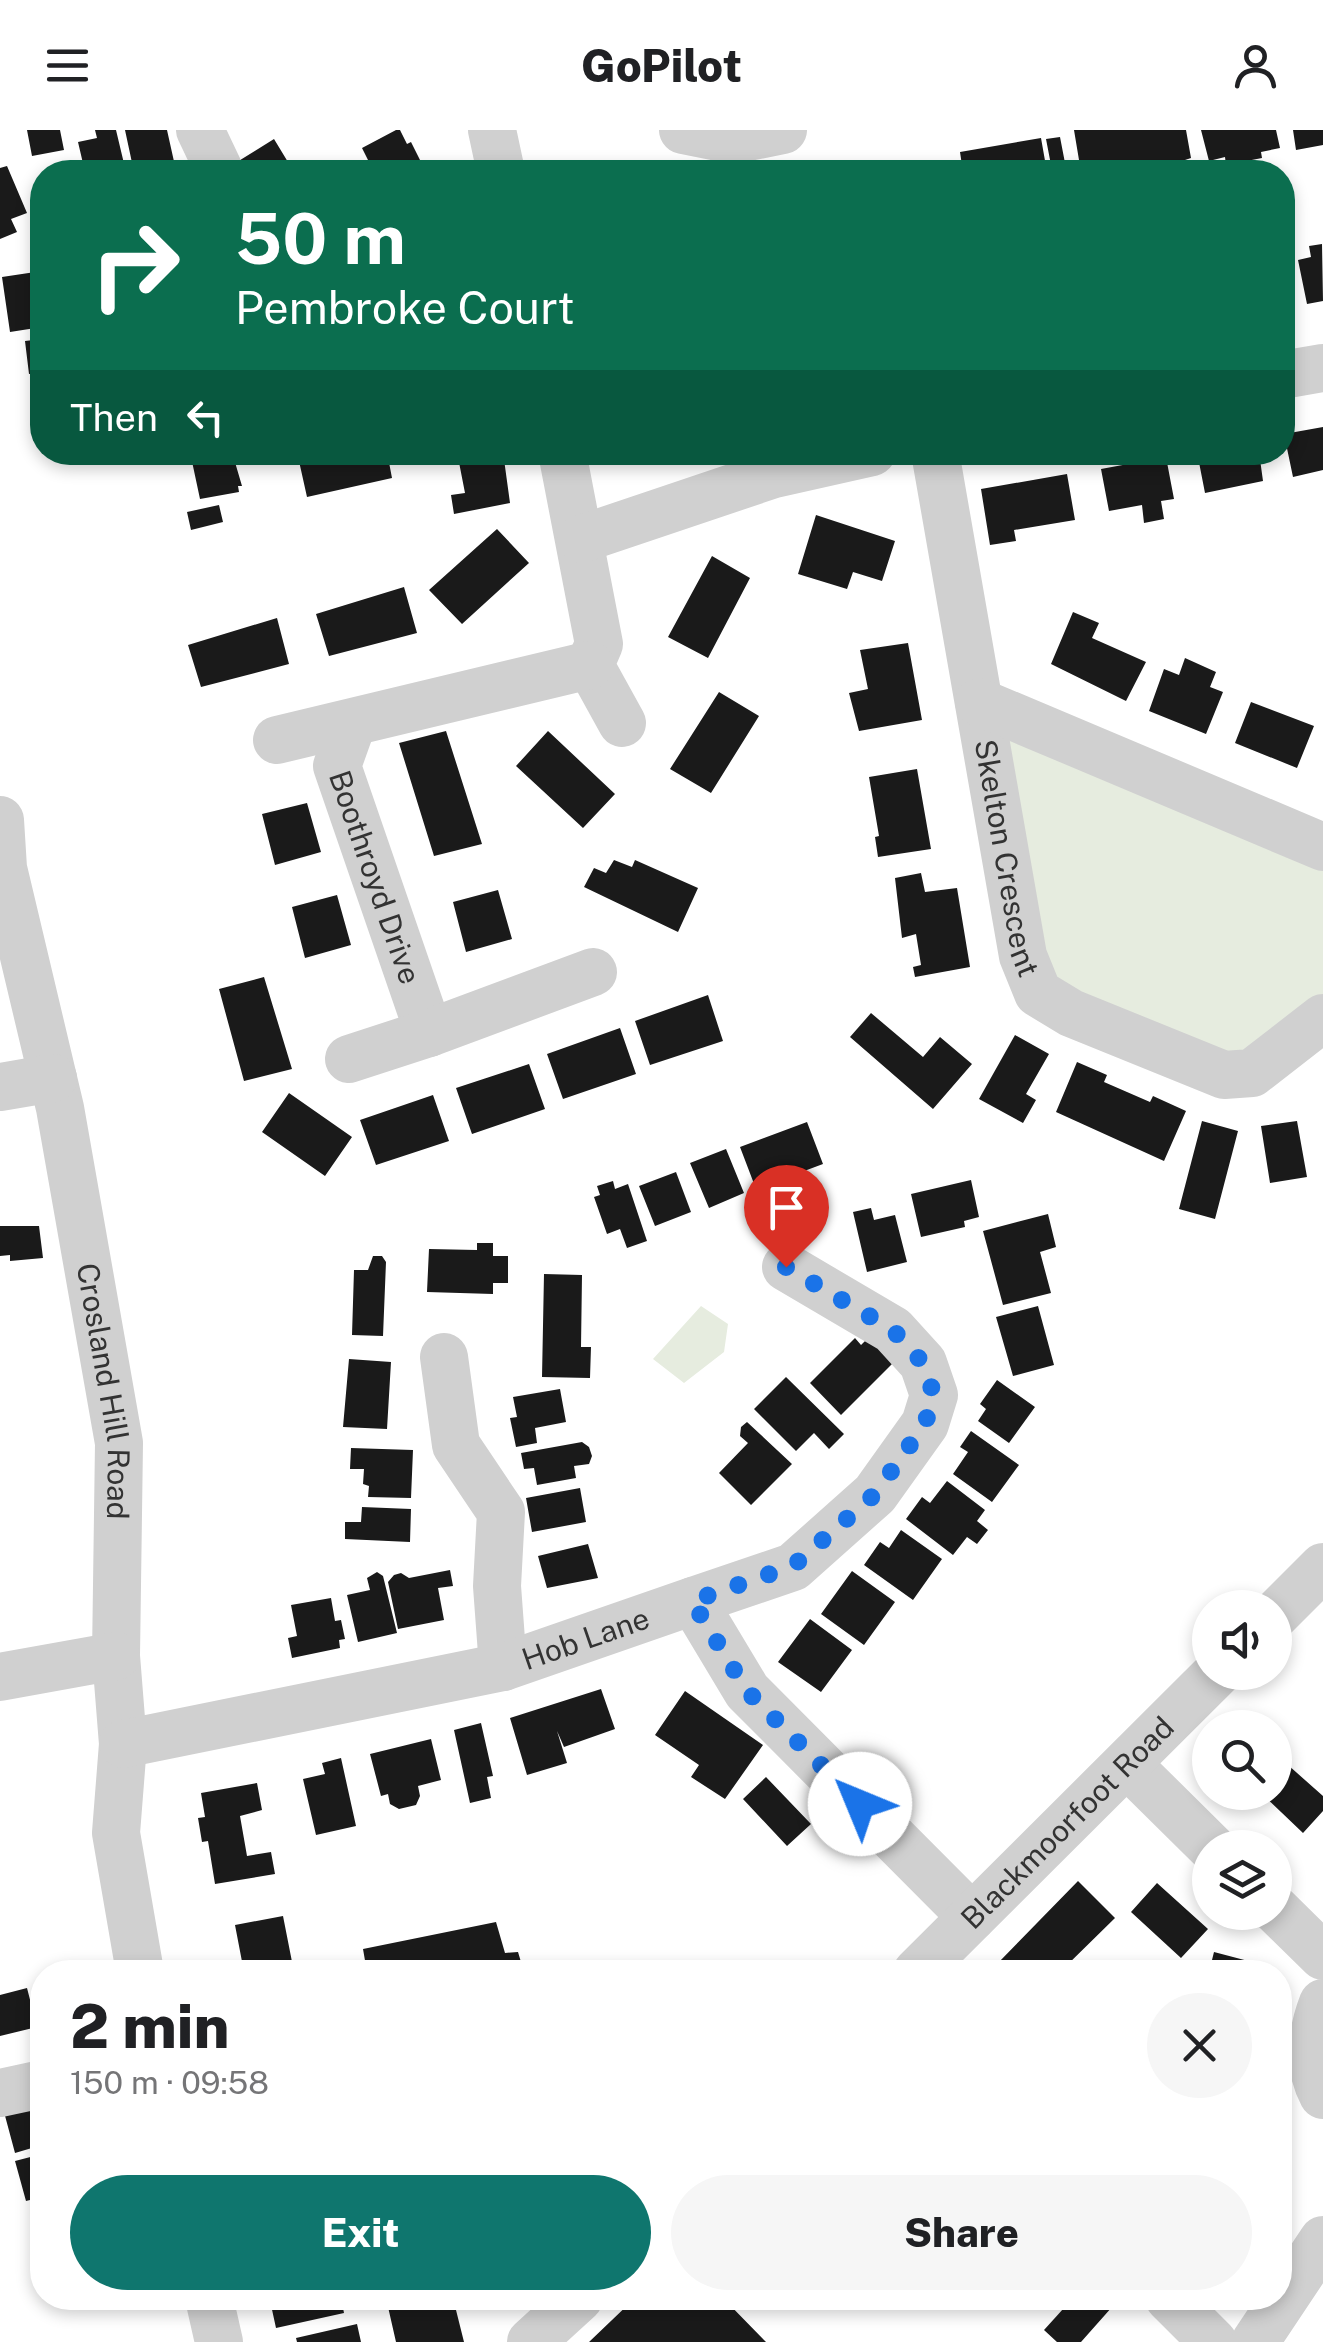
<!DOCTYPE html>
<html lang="en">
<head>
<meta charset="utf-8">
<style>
  :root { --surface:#fff; --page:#f6f6f6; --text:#202124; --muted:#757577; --accent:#0f766e }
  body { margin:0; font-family:"Public Sans",sans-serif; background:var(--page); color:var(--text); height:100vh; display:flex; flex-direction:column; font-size:38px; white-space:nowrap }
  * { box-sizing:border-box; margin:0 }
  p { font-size:32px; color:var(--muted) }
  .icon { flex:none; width:55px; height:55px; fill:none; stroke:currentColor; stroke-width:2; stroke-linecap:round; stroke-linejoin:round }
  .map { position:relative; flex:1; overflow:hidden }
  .panel { position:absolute; left:30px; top:1830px; width:1262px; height:350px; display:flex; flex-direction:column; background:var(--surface); border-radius:40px; box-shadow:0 5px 15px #0003 }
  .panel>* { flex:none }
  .top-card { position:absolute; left:30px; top:30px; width:1265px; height:305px; border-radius:40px; box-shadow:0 5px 15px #0003; background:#0b6e4f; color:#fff; overflow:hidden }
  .buttons { position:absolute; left:1192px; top:1460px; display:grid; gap:20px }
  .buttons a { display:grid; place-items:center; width:100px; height:100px; border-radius:50%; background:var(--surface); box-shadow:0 5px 15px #0003; font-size:50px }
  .pin { position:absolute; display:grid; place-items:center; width:85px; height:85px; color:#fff; margin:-102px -42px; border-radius:50% 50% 50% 0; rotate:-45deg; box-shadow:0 0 10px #0007 }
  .pin .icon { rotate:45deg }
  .me { position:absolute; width:110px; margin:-55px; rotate:315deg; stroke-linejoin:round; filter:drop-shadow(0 0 8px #0008) }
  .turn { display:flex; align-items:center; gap:35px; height:210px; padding:0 40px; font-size:45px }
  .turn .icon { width:130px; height:130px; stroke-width:2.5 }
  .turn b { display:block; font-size:70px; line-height:85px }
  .then { display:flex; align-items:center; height:95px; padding:0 40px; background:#0003; gap:20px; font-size:38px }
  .round { display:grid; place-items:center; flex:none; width:105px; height:105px; border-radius:52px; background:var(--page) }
  .headline { display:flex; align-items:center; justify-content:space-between; height:170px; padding:0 40px }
  h1 { font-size:60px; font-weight:800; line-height:75px }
  .button { display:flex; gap:20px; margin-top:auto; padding:20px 40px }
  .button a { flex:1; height:115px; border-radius:60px; background:var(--accent); color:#fff; font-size:40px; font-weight:800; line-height:115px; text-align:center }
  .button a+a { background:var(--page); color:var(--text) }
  header { display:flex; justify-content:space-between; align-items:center; height:130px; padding:0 40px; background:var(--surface); font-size:45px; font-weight:800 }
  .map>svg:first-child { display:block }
  .green { fill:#e6ecdf }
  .building { fill:#1a1a1a }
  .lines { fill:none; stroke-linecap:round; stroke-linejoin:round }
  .minor { stroke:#d0d0d0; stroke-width:48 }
  .route { stroke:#1a73e8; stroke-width:18; stroke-dasharray:0 32.4 }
  .labels { text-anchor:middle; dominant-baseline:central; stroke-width:10; stroke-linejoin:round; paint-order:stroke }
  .street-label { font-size:30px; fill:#333; stroke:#fff }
</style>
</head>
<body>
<header><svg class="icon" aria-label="menu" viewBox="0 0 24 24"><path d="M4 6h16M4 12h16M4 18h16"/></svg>GoPilot<svg class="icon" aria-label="person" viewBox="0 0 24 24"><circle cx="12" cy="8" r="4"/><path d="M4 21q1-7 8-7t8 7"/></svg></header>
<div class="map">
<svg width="1323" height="2212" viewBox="0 0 1323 2212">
  <rect width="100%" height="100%" fill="#fff"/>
  <path class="green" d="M 1000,604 L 1323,730 L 1323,871 L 1238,935 L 1053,860 Z
    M 701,1176 L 728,1194 L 724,1222 L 684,1253 L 653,1229 Z"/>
  <path class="building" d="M 27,0 L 60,0 L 64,20 L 32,26 Z
    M 95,0 L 116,0 L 126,42 L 85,42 L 78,12 L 97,8 Z
    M 125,0 L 167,0 L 175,36 L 134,42 Z
    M 396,0 L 400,0 L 407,14 L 411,12 L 426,42 L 374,42 L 362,18 Z
    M 1074,0 L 1186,0 L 1191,28 L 1185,30 L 1188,40 L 1176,42 L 1167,42 L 1166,36 L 1119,42 L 1081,42 Z
    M 1201,0 L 1276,0 L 1280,18 L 1261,22 L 1262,28 L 1226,35 L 1225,27 L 1209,31 Z
    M 1293,0 L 1323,0 L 1323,15 L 1296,20 Z
    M 1060,7 L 1065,33 L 1051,35 L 1046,9 Z
    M 1041,8 L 1047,42 L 963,42 L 960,22 Z
    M 274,9 L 294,42 L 243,42 L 237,32 Z
    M 7,36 L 27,83 L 11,89 L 17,102 L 0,109 L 0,38 Z
    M 1322,114 L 1323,171 L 1307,174 L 1298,130 L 1311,127 L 1309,116 Z
    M 1286,132 L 1293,174 L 1282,176 L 1282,133 Z
    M 42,141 L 42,197 L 10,202 L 2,147 Z
    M 42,209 L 42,243 L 29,244 L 25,211 Z
    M 1323,297 L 1323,340 L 1293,347 L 1284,304 Z
    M 190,322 L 232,322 L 242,356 L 238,356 L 239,362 L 200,369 Z
    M 297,322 L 387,322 L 392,348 L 307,367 Z
    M 457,322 L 503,322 L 510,373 L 454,384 L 451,365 L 465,363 Z
    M 1197,322 L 1259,322 L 1263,351 L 1205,363 Z
    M 1166,327 L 1174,369 L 1161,371 L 1164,389 L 1144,393 L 1142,375 L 1109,381 L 1101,339 Z
    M 1067,344 L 1075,390 L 1014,400 L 1016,411 L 990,415 L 981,359 Z
    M 219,375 L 223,392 L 191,400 L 187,382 Z
    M 816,385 L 895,411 L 882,451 L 853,442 L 847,459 L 798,444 Z
    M 497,399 L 529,433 L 462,494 L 429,460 Z
    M 712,426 L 750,448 L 708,528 L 668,507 Z
    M 404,457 L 417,503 L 329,526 L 316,484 Z
    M 1073,482 L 1099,493 L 1092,508 L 1146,532 L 1126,571 L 1051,534 Z
    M 277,488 L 289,534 L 201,557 L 188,515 Z
    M 908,513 L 922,590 L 859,601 L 849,563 L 868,559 L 860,520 Z
    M 1185,528 L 1216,542 L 1210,557 L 1223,562 L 1206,604 L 1149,581 L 1164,539 L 1179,545 Z
    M 719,562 L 759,586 L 711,663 L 670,639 Z
    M 1251,572 L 1314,596 L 1297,638 L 1235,613 Z
    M 446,601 L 482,714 L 434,726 L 399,613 Z
    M 548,601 L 615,664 L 583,698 L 516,636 Z
    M 917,639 L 931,719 L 878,727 L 875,707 L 879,706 L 869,647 Z
    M 307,673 L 321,722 L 275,735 L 262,684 Z
    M 614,730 L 632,737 L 635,730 L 698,758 L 678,802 L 584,757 L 594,738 L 606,743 Z
    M 921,743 L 925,762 L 957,758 L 970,837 L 915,847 L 913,837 L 921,835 L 916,804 L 902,808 L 895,748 Z
    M 498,760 L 512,809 L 466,822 L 453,772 Z
    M 337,765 L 351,815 L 305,828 L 292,777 Z
    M 264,847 L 292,939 L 244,951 L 219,859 Z
    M 708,865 L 723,911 L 650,935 L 635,891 Z
    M 871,883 L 923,927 L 940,907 L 972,934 L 933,979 L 850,907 Z
    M 620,898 L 636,944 L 563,969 L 547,924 Z
    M 1015,905 L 1049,924 L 1026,964 L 1036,970 L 1023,993 L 979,969 Z
    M 1077,932 L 1107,945 L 1104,952 L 1150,972 L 1153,966 L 1186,981 L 1164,1031 L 1056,982 Z
    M 529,934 L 545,979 L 472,1004 L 456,958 Z
    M 289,963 L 352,1007 L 325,1046 L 262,1002 Z
    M 433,965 L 449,1011 L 376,1035 L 360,990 Z
    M 1202,991 L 1238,1001 L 1215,1089 L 1179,1079 Z
    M 1297,991 L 1307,1047 L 1270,1053 L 1261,996 Z
    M 807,992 L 823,1034 L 756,1059 L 740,1017 Z
    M 726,1019 L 744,1063 L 709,1078 L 690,1033 Z
    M 676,1042 L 691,1082 L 655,1096 L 639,1056 Z
    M 971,1050 L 979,1087 L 964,1091 L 965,1097 L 921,1107 L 911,1064 Z
    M 613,1051 L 615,1059 L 628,1054 L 647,1111 L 627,1118 L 620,1099 L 607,1104 L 594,1067 L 600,1065 L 597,1056 Z
    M 871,1078 L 874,1090 L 895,1085 L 907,1132 L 867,1142 L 853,1082 Z
    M 1048,1084 L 1056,1117 L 1040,1122 L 1051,1163 L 1003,1175 L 983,1101 Z
    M 0,1096 L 39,1096 L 43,1128 L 10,1131 L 10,1125 L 0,1126 Z
    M 477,1113 L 493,1113 L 493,1126 L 508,1126 L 508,1153 L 493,1153 L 493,1164 L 427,1162 L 429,1119 L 477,1120 Z
    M 373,1126 L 382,1126 L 386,1132 L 383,1206 L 352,1205 L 354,1140 L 368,1140 Z
    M 544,1144 L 582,1145 L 581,1217 L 591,1217 L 590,1248 L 542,1247 Z
    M 1038,1176 L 1054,1235 L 1013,1246 L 996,1187 Z
    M 855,1208 L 861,1215 L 868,1208 L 893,1233 L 841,1285 L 810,1253 Z
    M 349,1229 L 391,1232 L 387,1299 L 343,1297 Z
    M 786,1247 L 844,1304 L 829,1319 L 814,1303 L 796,1321 L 754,1279 Z
    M 997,1250 L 1035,1277 L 1009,1313 L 978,1291 L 986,1279 L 980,1274 Z
    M 560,1259 L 566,1292 L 535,1298 L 537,1313 L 516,1317 L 510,1288 L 517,1287 L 513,1267 Z
    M 747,1292 L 792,1334 L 751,1375 L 719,1343 L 748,1313 L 740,1306 L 741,1297 Z
    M 971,1301 L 1019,1335 L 992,1372 L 953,1344 L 968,1322 L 960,1317 Z
    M 582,1312 L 589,1317 L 592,1326 L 589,1334 L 574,1336 L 576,1348 L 537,1355 L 534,1338 L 524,1339 L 521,1323 Z
    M 351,1318 L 413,1320 L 411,1368 L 368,1367 L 369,1356 L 363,1354 L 364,1339 L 350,1339 Z
    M 947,1351 L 985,1380 L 977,1391 L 988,1400 L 977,1414 L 967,1407 L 953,1425 L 906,1389 L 922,1367 L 930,1373 Z
    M 580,1358 L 586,1392 L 532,1402 L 526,1368 Z
    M 362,1377 L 411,1379 L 410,1412 L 345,1409 L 345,1392 L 361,1392 Z
    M 901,1400 L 942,1429 L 913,1470 L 864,1435 L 880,1412 L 889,1418 Z
    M 588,1414 L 598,1448 L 547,1458 L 538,1426 Z
    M 450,1440 L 453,1456 L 438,1458 L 444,1490 L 398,1499 L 388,1452 L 394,1445 L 401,1443 L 409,1448 Z
    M 852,1441 L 895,1472 L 864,1515 L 821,1484 Z
    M 377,1442 L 383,1446 L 397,1503 L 358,1512 L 347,1465 L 370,1460 L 367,1448 Z
    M 331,1468 L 335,1491 L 341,1490 L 345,1509 L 339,1510 L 340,1518 L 292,1528 L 288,1508 L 297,1506 L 291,1475 Z
    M 810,1489 L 852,1520 L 821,1562 L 778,1532 Z
    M 601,1559 L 615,1599 L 564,1617 L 557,1601 L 567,1633 L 527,1645 L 510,1588 Z
    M 685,1561 L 763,1615 L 725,1669 L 691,1647 L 699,1635 L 655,1605 Z
    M 481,1593 L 493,1646 L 487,1647 L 491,1668 L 470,1673 L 454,1600 Z
    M 431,1609 L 441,1650 L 418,1656 L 420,1666 L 416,1675 L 399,1679 L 390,1674 L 388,1664 L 381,1666 L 370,1624 Z
    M 1279,1627 L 1323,1666 L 1323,1681 L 1303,1703 L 1260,1662 L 1275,1662 L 1275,1632 Z
    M 341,1628 L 356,1696 L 316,1705 L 303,1649 L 325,1644 L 322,1633 Z
    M 766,1647 L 811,1694 L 787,1716 L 743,1669 Z
    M 257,1653 L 262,1680 L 240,1686 L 247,1726 L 271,1722 L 275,1744 L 215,1754 L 208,1711 L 202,1712 L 198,1688 L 205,1687 L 201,1663 Z
    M 1078,1751 L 1115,1788 L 1060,1842 L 1008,1842 L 998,1833 Z
    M 1157,1753 L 1208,1799 L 1181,1828 L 1131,1782 Z
    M 283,1786 L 294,1842 L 244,1842 L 235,1795 Z
    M 496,1792 L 505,1823 L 518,1822 L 524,1842 L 367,1842 L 363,1819 Z
    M 1214,1822 L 1252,1832 L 1250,1842 L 1209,1842 Z
    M 27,1858 L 37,1897 L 0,1906 L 0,1865 Z
    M 42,1972 L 42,2015 L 15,2023 L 4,1982 Z
    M 42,2024 L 42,2067 L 26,2071 L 15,2031 Z
    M 276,2168 L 341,2168 L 344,2183 L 276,2198 L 271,2175 L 278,2174 Z
    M 386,2168 L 453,2168 L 464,2212 L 396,2212 Z
    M 635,2168 L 723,2168 L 766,2212 L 589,2212 Z
    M 1073,2168 L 1120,2168 L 1081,2212 L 1057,2212 L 1044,2200 Z
    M 357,2194 L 361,2212 L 297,2212 L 296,2208 Z"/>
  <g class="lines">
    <g class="minor">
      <path d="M 200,0 L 220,42"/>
      <path d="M 492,0 L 501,42"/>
      <path d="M 683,0 L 733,10 L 783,0"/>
      <path d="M 1282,245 L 1323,238"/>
      <path d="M 562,322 L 599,514 L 590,535 L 622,593"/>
      <path id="s1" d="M 935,322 L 1023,826 L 1038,863 L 1071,883 L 1224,945 L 1252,943 L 1323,888"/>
      <path d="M 581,409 L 774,344 L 872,322"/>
      <path d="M 979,572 L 1323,717"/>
      <path id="s2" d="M 352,594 L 337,636 L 429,903"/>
      <path d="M 277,610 L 590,535"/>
      <path id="s3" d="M 0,690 L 3,738 L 60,978 L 119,1313 L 116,1526 L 123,1614 L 116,1703 L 140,1842"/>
      <path d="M 349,929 L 429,903 L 593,842"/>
      <path d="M 0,957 L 53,948"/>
      <path d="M 444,1227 L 456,1315 L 501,1382 L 497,1456 L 503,1537"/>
      <path d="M 693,1471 L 793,1437 L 875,1364 L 925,1294 L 934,1265 L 923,1233 L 893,1200 L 786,1137"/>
      <path d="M 1275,1485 L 1323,1437"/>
      <path d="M 0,1547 L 116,1526"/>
      <path id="s4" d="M 123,1614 L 503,1537 L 693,1471 L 747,1561 L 972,1787"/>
      <path d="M 1127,1634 L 1212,1718"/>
      <path d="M 1275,1779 L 1323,1826"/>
      <path id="s5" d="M 917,1842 L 1218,1542"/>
      <path d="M 1323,1873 C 1311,1904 1307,1935 1323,1965"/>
      <path d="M 0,1963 L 42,1954"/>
      <path d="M 209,2168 L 219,2212"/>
      <path d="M 1169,2168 L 1213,2212"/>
      <path d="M 531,2212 L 579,2168"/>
      <path d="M 1255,2212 L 1323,2110"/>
    </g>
  </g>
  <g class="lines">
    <path class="route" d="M 786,1137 L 893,1200 L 923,1233 L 934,1265 L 925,1294 L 875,1364 L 793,1436 L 692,1471 L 747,1561 L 860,1674"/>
  </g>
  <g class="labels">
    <g class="street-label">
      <text stroke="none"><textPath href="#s1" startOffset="412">Skelton Crescent</textPath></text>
      <text stroke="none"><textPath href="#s2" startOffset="162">Boothroyd Drive</textPath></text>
      <text stroke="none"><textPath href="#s3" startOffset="582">Crosland Hill Road</textPath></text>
      <text stroke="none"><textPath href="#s4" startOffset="475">Hob Lane</textPath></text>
      <text stroke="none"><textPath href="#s5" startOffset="212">Blackmoorfoot Road</textPath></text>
    </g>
  </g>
</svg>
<div class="buttons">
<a><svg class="icon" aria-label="sound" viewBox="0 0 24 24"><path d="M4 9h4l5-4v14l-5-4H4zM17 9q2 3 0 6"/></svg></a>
<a><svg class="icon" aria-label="search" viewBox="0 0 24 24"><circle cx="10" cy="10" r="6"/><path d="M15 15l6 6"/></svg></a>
<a><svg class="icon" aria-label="layers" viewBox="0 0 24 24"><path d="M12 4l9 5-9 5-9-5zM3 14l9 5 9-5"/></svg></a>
</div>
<div class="pin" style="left:786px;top:1137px;background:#d93025"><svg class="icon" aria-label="arrive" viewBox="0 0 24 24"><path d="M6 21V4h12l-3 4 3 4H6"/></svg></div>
<svg class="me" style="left:860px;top:1674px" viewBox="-20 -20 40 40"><circle r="19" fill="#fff"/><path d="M0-13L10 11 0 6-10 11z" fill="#1a73e8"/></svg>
<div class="top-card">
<div class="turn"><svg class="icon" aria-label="right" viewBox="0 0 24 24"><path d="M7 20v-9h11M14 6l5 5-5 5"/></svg><div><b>50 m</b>Pembroke Court</div></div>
<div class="then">Then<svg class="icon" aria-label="left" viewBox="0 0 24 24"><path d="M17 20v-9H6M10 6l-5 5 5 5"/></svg></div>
</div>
<section class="panel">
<div class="headline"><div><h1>2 min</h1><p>150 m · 09:58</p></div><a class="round"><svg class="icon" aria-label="close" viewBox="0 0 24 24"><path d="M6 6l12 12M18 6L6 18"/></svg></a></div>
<div class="button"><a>Exit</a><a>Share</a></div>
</section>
</div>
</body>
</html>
